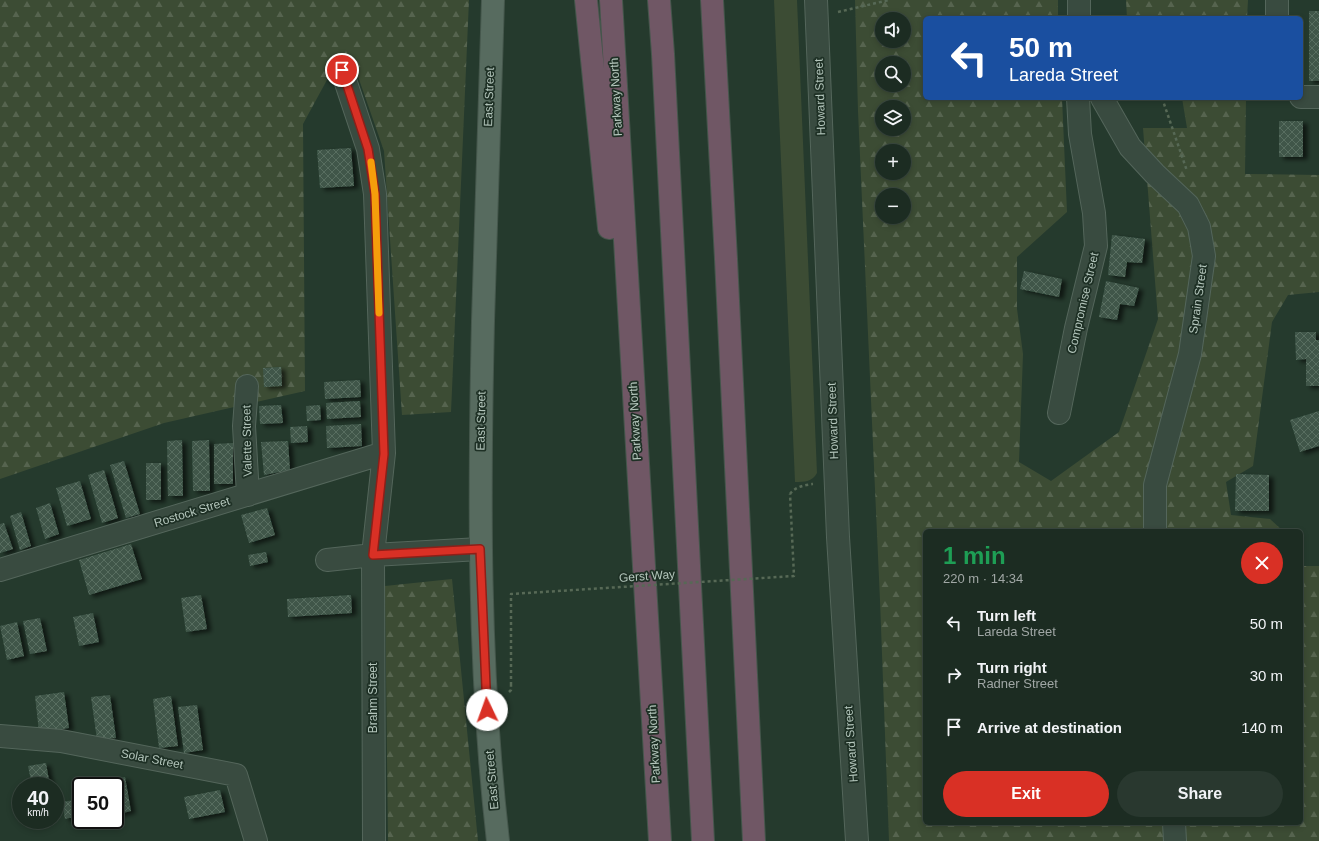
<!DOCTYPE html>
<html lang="en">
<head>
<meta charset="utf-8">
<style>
  :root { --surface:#1c2c22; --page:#29382f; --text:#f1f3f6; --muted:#a0a7a5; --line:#3a4840; --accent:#d93025 }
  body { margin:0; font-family:Arial,sans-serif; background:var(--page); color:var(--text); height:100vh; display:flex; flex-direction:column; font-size:15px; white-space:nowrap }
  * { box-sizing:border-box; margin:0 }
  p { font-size:13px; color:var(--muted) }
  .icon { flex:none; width:22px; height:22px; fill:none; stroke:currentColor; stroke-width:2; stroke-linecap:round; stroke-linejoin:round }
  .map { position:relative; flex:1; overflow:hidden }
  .panel { position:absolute; left:923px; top:529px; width:380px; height:296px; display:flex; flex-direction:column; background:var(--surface); border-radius:6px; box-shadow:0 2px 6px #0003,0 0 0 1px var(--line) }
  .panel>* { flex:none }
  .top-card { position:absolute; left:923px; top:16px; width:380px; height:84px; border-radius:6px; box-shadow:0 2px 6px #0003,0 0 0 1px var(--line); background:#1a4fa0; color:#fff; overflow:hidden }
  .buttons { position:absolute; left:875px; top:12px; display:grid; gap:8px }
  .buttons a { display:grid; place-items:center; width:36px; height:36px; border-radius:50%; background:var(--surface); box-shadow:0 2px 6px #0003,0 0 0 1px var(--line); font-size:20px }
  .speed { position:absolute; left:12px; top:777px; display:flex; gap:8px; font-size:20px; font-weight:700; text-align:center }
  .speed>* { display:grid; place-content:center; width:52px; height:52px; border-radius:50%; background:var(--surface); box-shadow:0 2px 6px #0003,0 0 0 1px var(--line); line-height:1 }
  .speed small { font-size:10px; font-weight:400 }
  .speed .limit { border:2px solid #111; border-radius:6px; background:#fff; color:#111 }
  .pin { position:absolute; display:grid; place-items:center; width:34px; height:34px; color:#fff; margin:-17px; border:2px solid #fff; border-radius:50%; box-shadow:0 1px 4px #0007 }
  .me { position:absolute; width:44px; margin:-22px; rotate:357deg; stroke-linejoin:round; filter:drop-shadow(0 0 3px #0008) }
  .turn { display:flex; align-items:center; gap:14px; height:84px; padding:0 20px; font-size:18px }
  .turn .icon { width:52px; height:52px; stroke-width:2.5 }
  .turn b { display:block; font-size:28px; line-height:34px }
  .round { display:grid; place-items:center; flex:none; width:42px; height:42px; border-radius:21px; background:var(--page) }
  .overview { display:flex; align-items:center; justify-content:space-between; height:68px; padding:0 20px }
  h1 { font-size:24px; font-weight:700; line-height:30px; color:#1e9e55 }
  .action { display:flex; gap:8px; margin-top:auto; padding:8px 20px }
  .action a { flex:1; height:46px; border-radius:24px; background:var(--accent); color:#fff; font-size:16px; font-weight:700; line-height:46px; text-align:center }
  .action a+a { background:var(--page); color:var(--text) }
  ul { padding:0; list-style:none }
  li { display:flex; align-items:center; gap:12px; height:52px; padding:0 20px }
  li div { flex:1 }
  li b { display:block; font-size:15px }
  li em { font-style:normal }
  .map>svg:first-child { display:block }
  .grass { fill:#3c4c34 }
  .forest { fill:url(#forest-firs); fill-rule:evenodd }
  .building { fill:url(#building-cross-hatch); filter:url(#shadow) }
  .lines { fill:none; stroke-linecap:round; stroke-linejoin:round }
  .minor-casing { stroke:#54665b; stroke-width:24 }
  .major-casing { stroke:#45574c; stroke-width:24 }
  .highway-casing { stroke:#44564b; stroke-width:24 }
  .path { stroke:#576956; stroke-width:2.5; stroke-dasharray:3 3; stroke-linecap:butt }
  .minor { stroke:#394b40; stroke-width:22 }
  .major { stroke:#576b5f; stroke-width:22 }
  .highway { stroke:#705765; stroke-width:22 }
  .path-bridge { stroke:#576956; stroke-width:2.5; stroke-dasharray:3 3; stroke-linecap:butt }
  .route-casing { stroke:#8d1f18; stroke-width:10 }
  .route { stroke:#d93025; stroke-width:7 }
  .slow { stroke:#f59e0b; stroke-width:7 }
  .labels { text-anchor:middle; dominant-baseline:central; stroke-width:3.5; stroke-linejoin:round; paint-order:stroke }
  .street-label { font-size:12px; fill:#b4c6bc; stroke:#1e3025 }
</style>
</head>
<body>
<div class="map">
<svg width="1319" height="841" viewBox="0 0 1319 841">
  <defs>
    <pattern id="forest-firs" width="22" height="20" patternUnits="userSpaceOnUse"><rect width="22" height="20" fill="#3c4c34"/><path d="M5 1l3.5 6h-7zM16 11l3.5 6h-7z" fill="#56644f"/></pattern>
    <pattern id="building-cross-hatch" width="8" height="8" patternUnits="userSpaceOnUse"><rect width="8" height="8" fill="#3f5749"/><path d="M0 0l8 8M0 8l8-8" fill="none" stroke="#586e61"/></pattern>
    <filter id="shadow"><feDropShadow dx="4.5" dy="2.5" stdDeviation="2" flood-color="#0009"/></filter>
  </defs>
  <rect width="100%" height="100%" fill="#253a2d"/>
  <path class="grass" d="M 774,0 L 797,0 L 817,473 C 812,482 804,482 795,482 Z"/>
  <path class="forest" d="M 0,0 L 469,0 L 451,412 L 402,415 L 384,151 L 353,62 L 328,78 L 303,124 L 305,391 L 164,423 L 0,479 Z
    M 855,0 L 1058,0 L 1058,18 L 925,18 L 925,98 L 1062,98 L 1067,212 L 1017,257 L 1017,309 L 1023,354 L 1019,462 L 1051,481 L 1119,432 L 1158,319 L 1143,128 L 1187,128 L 1182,98 L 1246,98 L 1245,174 L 1319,175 L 1319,292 L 1288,295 L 1272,322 L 1253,466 L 1226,482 L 1231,515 L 1270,519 L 1283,531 L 925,531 L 925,823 L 1301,823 L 1301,566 L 1319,566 L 1319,841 L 889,841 L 880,600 L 858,111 ZM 882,19 L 904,19 L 904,41 L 882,41 ZM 882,63 L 904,63 L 904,85 L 882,85 ZM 882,107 L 904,107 L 904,129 L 882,129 ZM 882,151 L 904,151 L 904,173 L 882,173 ZM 882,195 L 904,195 L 904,217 L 882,217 Z
    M 1126,0 L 1248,0 L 1247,18 L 1127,18 Z
    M 452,579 L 478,841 L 388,841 L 385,586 Z"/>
  <path class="building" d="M 1309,11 L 1319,11 L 1319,81 L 1309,81 Z
    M 1279,121 L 1303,121 L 1303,157 L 1279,157 Z
    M 351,148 L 354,186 L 320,188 L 317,150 Z
    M 1112,235 L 1145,239 L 1142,263 L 1127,262 L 1125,277 L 1108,275 Z
    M 1024,271 L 1062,279 L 1059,297 L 1020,289 Z
    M 1106,281 L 1139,288 L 1134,306 L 1120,304 L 1117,320 L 1099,317 Z
    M 1295,332 L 1316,332 L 1316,340 L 1319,340 L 1319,386 L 1306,386 L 1306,359 L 1296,360 Z
    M 281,367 L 282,386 L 264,387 L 263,368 Z
    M 360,380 L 361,397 L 325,399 L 324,382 Z
    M 360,401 L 361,417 L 327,419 L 326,403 Z
    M 281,405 L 283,423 L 260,424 L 259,406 Z
    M 320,405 L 321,420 L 307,421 L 306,406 Z
    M 1319,411 L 1319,446 L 1300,452 L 1290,420 Z
    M 361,424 L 362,446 L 327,448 L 326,426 Z
    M 307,426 L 308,442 L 291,443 L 290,427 Z
    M 182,440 L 183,496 L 168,496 L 167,441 Z
    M 209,440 L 210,491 L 193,491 L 192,441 Z
    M 288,441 L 290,470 L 264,475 L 261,442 Z
    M 233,443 L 233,484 L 214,484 L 214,444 Z
    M 124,461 L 140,514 L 126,518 L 110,465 Z
    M 146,463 L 161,463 L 161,500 L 146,500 Z
    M 104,470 L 118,518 L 102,523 L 88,475 Z
    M 1236,474 L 1269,475 L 1269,511 L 1235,511 Z
    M 80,481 L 91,519 L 67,526 L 56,488 Z
    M 50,503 L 59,534 L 45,539 L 36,508 Z
    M 267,508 L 275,535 L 249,543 L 241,515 Z
    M 21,512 L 31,546 L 20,550 L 10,516 Z
    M 4,523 L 13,549 L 0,553 L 0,524 Z
    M 131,544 L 142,579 L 89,595 L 79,560 Z
    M 266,552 L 268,562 L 250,566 L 248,555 Z
    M 201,595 L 207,629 L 186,632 L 181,598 Z
    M 351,595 L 352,613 L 288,617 L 287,599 Z
    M 93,613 L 99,642 L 79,646 L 73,617 Z
    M 40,618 L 47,651 L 30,654 L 23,621 Z
    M 17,622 L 24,656 L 7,660 L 0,626 Z
    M 64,692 L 69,728 L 39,732 L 35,696 Z
    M 110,695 L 116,738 L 97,740 L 91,697 Z
    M 171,696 L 178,746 L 159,748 L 153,699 Z
    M 197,705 L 203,750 L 184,753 L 178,707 Z
    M 46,763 L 50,786 L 32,786 L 28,766 Z
    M 125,777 L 131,811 L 115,815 L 115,786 L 103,786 L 102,782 Z
    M 220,790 L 225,812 L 189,819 L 184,797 Z
    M 74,800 L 77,816 L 65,819 L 62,802 Z"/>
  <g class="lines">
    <defs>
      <path id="minor" d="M 816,0 L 838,537 L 857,841
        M 1079,18 L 1079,0
        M 1277,18 L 1277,0
        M 342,71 L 368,149 L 375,194 L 384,453 L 373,555 L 374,841
        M 1301,97 L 1319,97
        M 1102,98 L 1130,147 L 1155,174 L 1188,205 L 1199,227 L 1204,256 L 1190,354 L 1155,485 L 1155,531
        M 247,386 L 244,426 L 248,495
        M 1059,413 L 1076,328 L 1096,246 L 1094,213 L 1080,134 L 1078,98
        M 327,560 L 373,555 L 480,549
        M 0,570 L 384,453
        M 0,736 L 61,741 L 236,775 L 256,841
        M 1174,823 L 1175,841"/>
      <path id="major" d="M 493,0 C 489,107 486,214 483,321 C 479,495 478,668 498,841"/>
      <path id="highway" d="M 586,0 L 609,228
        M 611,0 L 660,841
        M 659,0 L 663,54 L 703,841
        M 712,0 L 726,259 L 754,841"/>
    </defs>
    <use href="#minor" class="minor-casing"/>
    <use href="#major" class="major-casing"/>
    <use href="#highway" class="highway-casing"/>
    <path class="path" d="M 838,12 L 889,0
      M 1162,98 L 1187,171
      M 790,494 C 795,487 804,485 813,484
      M 509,692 L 511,690 L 511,685"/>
    <use href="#minor" class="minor"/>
    <use href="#major" class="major"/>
    <use href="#highway" class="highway"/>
    <path class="path-bridge" d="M 511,685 L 511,594 L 794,576 L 790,494"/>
  </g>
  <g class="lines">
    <defs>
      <path id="route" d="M 342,70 L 368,149 L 375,194 L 384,454 L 373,555 L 480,549 L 487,710"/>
    </defs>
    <use href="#route" class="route-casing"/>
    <use href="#route" class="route"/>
    <path class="slow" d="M 371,162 L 375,194 L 379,313"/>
  </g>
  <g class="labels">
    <g class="street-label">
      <text transform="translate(489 97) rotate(-88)">East Street</text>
      <text transform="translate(616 97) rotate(-93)">Parkway North</text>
      <text transform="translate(820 97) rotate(-92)">Howard Street</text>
      <text transform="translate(1198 299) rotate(-82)">Sprain Street</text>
      <text transform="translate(1083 303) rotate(-77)">Compromise Street</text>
      <text transform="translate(481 421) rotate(-89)">East Street</text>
      <text transform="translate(635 421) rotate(-93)">Parkway North</text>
      <text transform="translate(833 421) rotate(-92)">Howard Street</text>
      <text transform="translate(247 441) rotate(-91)">Valette Street</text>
      <text transform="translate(192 512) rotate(-17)">Rostock Street</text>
      <text transform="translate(647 576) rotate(-4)">Gerst Way</text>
      <text transform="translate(373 698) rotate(-90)">Brahm Street</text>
      <text transform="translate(654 744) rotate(-93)">Parkway North</text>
      <text transform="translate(851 744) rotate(-94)">Howard Street</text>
      <text transform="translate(152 759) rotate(11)">Solar Street</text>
      <text transform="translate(492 780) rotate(-95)">East Street</text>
    </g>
  </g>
</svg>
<div class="buttons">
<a><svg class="icon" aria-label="sound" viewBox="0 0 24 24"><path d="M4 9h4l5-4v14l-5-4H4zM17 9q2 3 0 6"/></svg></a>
<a><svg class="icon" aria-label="search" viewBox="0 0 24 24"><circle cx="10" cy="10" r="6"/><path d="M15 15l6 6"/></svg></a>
<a><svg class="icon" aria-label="layers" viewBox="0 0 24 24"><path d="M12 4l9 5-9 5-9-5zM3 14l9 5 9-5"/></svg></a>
<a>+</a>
<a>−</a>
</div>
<div class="speed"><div>40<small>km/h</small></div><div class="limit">50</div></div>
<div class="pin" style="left:342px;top:70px;background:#d93025"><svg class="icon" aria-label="arrive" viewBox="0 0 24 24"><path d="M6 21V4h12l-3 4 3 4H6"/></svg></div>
<svg class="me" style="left:487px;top:710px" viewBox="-20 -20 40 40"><circle r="19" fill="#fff"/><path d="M0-13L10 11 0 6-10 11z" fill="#d93025"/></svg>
<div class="top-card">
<div class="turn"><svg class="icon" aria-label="left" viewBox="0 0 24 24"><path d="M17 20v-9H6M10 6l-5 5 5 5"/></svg><div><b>50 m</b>Lareda Street</div></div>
</div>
<section class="panel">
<div class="overview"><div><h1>1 min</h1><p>220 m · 14:34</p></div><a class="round" style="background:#d93025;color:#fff"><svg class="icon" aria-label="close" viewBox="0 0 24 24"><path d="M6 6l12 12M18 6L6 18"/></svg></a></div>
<ul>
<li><svg class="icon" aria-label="left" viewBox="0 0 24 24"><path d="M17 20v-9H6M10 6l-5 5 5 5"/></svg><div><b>Turn left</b><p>Lareda Street</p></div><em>50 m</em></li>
<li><svg class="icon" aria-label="right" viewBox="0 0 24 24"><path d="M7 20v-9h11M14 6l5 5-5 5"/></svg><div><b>Turn right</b><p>Radner Street</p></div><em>30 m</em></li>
<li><svg class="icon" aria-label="arrive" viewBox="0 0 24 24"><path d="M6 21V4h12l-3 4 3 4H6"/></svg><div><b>Arrive at destination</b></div><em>140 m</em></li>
</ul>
<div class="action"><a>Exit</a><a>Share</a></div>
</section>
</div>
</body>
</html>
